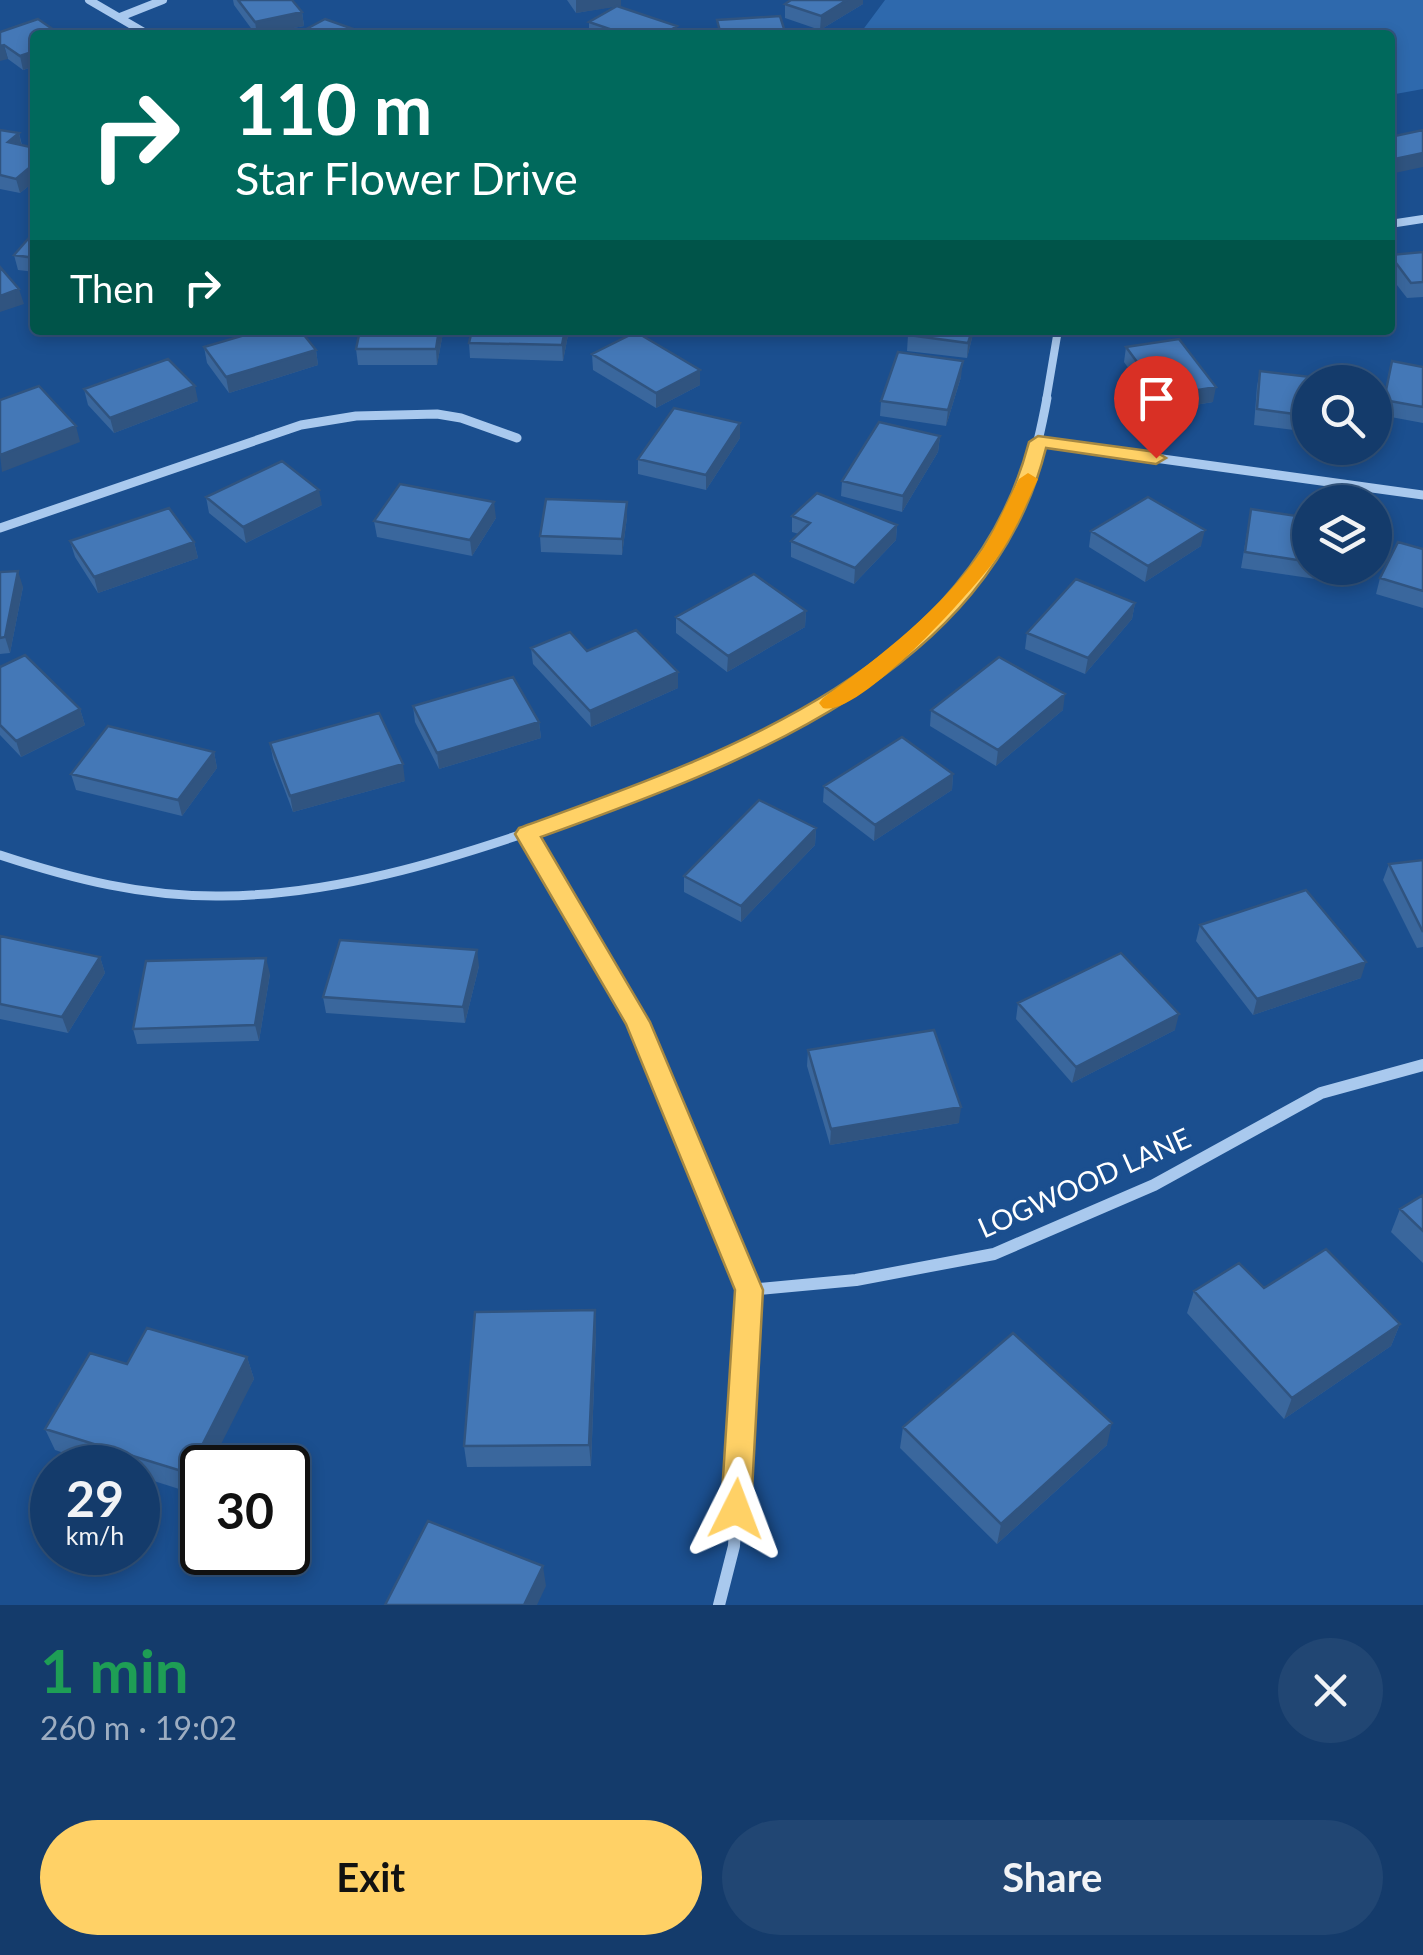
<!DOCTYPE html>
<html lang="en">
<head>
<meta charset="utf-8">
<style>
  :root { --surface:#143b6b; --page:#214673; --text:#f1f3f6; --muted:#9dadc1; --line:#33557e; --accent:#ffd166 }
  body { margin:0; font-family:Lato,sans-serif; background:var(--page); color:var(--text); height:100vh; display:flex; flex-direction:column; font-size:38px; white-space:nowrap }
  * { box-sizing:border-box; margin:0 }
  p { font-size:32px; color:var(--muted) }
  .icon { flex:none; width:55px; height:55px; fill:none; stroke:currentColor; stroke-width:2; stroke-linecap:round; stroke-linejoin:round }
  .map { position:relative; height:1605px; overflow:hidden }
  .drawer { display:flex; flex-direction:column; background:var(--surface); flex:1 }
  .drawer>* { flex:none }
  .top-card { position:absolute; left:30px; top:30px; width:1365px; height:305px; border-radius:10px; box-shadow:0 5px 15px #0003,0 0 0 2px var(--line); background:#00695c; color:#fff; overflow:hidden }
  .buttons { position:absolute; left:1292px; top:365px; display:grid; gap:20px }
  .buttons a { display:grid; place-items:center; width:100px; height:100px; border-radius:50%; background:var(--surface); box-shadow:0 5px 15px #0003,0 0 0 2px var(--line); font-size:50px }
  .speed { position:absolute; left:30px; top:1445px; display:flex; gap:20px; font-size:50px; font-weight:700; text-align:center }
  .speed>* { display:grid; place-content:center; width:130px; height:130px; border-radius:50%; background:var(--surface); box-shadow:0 5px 15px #0003,0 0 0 2px var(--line); line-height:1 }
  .speed small { font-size:25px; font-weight:400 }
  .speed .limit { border:5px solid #111; border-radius:15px; background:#fff; color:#111 }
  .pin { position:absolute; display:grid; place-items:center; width:85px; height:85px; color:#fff; margin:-102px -42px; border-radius:50% 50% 50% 0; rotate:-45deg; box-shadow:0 0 10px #0007 }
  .pin .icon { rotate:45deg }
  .me { position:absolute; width:110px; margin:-55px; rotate:3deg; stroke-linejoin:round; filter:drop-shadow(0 0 8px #0008) }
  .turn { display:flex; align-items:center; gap:35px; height:210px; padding:0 40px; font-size:45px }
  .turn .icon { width:130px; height:130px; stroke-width:2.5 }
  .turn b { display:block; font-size:70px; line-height:85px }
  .then { display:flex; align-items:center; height:95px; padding:0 40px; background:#0003; gap:20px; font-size:38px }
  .round { display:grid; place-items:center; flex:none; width:105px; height:105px; border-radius:52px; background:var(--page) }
  .headline { display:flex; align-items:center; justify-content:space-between; height:170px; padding:0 40px }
  h1 { font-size:60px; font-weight:700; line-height:75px; color:#1e9e55 }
  .action { display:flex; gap:20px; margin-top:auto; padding:20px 40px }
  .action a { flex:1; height:115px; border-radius:60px; background:var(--accent); color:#111; font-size:40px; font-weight:700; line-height:115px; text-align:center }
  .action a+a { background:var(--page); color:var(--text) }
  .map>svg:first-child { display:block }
  .green { fill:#2e69ad }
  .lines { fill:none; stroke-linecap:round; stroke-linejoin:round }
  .street-far2 { stroke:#a9c9ee; stroke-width:8 }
  .street-far1 { stroke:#a9c9ee; stroke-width:9 }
  .street { stroke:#a9c9ee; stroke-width:12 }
  .wall { fill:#3a679d }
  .shaded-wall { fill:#305480 }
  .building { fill:#4478b7; stroke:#305480; stroke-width:2.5 }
  .route { fill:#ffd166; stroke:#a68842; stroke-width:2.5 }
  .slow { fill:#f59e0b }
  .labels { text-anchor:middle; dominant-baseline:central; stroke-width:8; stroke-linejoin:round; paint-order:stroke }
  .street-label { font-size:28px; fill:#fff; stroke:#1b4f8f }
</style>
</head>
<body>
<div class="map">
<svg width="1423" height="1605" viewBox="0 0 1423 1605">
  <rect width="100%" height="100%" fill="#1b4f8f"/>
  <path class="green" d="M 885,0 L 1423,0 L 1423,89 L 1390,95 L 1390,35 L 859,35 Z"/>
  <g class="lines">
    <path class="street-far2" d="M 89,0 L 149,35
      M 120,17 L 163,0
      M 1390,224 L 1423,219
      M 1046,401 L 1058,330"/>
    <path class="street-far1" d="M 1039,442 L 1423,495
      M 0,528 L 301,425 L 356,416 L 437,414 L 461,418 L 517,438
      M 527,834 L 580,923
      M 0,855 C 73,879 144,897 222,896 C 333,895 442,862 546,826 C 712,768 882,699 990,553 C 1023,508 1037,452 1047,398"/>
    <path class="street" d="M 578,921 L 638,1022 L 749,1290 L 734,1546 L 719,1605
      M 749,1290 L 856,1280 L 994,1254 L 1154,1185 L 1321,1093 L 1423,1065"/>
  </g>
  <path class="wall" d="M 233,0 L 292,0 L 302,12 L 304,26 L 256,35 L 234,5 Z
    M 567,0 L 621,0 L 621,6 L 617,6 L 677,35 L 589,35 L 589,22 L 616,6 L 576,13 Z
    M 791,0 L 863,0 L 863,4 L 820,30 L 785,18 L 785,4 Z
    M 0,32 L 35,35 L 35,66 L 23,70 L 8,59 Z
    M 0,130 L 19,133 L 22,145 L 35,148 L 35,181 L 20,193 L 0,189 Z
    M 35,231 L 35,272 L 18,270 L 14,255 Z
    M 1423,252 L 1423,297 L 1407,298 L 1390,276 L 1390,255 Z
    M 569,330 L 563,361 L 470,358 L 469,343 Z
    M 974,330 L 967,358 L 907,351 L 908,335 Z
    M 443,333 L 437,365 L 358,365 L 356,349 Z
    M 204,347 L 316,350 L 318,365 L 229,393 L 207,363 Z
    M 1126,347 L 1213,402 L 1159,411 L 1124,362 Z
    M 592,354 L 700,370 L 700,385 L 656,408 L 593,370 Z
    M 1392,361 L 1423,367 L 1423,423 L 1380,415 Z
    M 1260,371 L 1310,382 L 1310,432 L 1254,425 L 1257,386 Z
    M 961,377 L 946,426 L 880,416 L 881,401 Z
    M 84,389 L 198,401 L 114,433 L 88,405 Z
    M 940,436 L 938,452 L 902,512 L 841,496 L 842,481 Z
    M 740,438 L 706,490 L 638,474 L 638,459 Z
    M 206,497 L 322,505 L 246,543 L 209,513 Z
    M 1251,509 L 1310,518 L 1310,568 L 1347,568 L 1343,583 L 1241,568 Z
    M 792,516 L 897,525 L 896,540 L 854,584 L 791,557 L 791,541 L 799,534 L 792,532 Z
    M 627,517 L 622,555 L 541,552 L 540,536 Z
    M 496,518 L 472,556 L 377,537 L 374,521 Z
    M 1091,531 L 1201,546 L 1145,582 L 1089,547 Z
    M 70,541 L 194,542 L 198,558 L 98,593 L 75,557 Z
    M 1423,549 L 1423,608 L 1376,594 L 1380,578 Z
    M 0,572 L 23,587 L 10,653 L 0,654 Z
    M 1135,603 L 1132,619 L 1085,674 L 1025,649 L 1027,633 Z
    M 806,611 L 805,627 L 727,672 L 676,633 L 676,617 Z
    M 531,648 L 587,651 L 678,688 L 591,727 L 533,664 Z
    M 0,667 L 80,709 L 85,725 L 21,757 L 0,735 Z
    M 413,706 L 539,722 L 541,738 L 439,769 L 415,722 Z
    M 931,710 L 1063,710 L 996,766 L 930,726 Z
    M 270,743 L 405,781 L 293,812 L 273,759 Z
    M 214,752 L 217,768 L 182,816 L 76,790 L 71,774 Z
    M 953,774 L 952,790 L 874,841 L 823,802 L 824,786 Z
    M 816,828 L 815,845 L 741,922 L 684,892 L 684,876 Z
    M 1423,860 L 1423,947 L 1417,948 L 1383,880 L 1389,864 Z
    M 1200,925 L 1361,978 L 1253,1015 L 1196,941 Z
    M 0,936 L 100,957 L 105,973 L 68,1033 L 0,1019 Z
    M 479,966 L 465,1023 L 326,1013 L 323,997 Z
    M 270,974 L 259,1041 L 137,1044 L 133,1029 Z
    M 1018,1003 L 1175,1030 L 1072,1083 L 1016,1019 Z
    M 808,1050 L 959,1123 L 830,1145 L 807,1066 Z
    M 1423,1195 L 1423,1263 L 1391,1232 L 1400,1209 Z
    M 1264,1288 L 1400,1324 L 1391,1346 L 1284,1419 L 1187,1313 L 1194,1291 Z
    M 595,1310 L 596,1332 L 591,1466 L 467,1467 L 464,1446 Z
    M 247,1357 L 254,1379 L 202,1468 L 202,1480 L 195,1494 L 138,1476 L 138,1468 L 110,1468 L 55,1450 L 45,1429 L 127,1364 Z
    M 903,1427 L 1107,1445 L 997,1544 L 900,1448 Z"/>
  <path class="shaded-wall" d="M 576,0 L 621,0 L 621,6 L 576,13 Z
    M 847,0 L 863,0 L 863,4 L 820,30 L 821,16 Z
    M 302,12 L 304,26 L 257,35 L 255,22 Z
    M 677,26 L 677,35 L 663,35 Z
    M 4,45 L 8,59 L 0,61 L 0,46 Z
    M 35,51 L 35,66 L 23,70 L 20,56 Z
    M 19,133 L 22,148 L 8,142 Z
    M 1423,153 L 1423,167 L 1390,174 L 1390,160 Z
    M 35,163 L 35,181 L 20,193 L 16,179 Z
    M 19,289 L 24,304 L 0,312 L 0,296 Z
    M 439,330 L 442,330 L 443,333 L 437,365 L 436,349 Z
    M 565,330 L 569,330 L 563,361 L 562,345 Z
    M 972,330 L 974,330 L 967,358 L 968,343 Z
    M 316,350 L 318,365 L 229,393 L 226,377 Z
    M 963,361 L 961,377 L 946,426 L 948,410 Z
    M 700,370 L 700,385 L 656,408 L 656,393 Z
    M 195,386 L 198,401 L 114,433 L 110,418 Z
    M 1216,387 L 1213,402 L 1159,411 L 1162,396 Z
    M 740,423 L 740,438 L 706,490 L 706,475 Z
    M 76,426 L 80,442 L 2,472 L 0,455 Z
    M 940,436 L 938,452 L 902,512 L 903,496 Z
    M 319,490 L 322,505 L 246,543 L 243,527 Z
    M 494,502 L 496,518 L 472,556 L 470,540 Z
    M 627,502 L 627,517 L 622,555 L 622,539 Z
    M 897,525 L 896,540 L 854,584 L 855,568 Z
    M 1205,530 L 1201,546 L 1145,582 L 1148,566 Z
    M 194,542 L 198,558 L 98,593 L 94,577 Z
    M 18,571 L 23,587 L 10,653 L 5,637 Z
    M 1135,603 L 1132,619 L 1085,674 L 1088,658 Z
    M 806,611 L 805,627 L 727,672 L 728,656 Z
    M 678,672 L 678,688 L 591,727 L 590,711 Z
    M 1065,694 L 1063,710 L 996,766 L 998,750 Z
    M 80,709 L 85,725 L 21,757 L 16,741 Z
    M 539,722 L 541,738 L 439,769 L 437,753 Z
    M 214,752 L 217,768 L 182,816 L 178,800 Z
    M 403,764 L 405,781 L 293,812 L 290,796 Z
    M 953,774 L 952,790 L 874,841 L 875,825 Z
    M 816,828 L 815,845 L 741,922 L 741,906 Z
    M 477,950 L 479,966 L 465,1023 L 463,1007 Z
    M 100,957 L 105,973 L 68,1033 L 62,1017 Z
    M 266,958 L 270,974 L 259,1041 L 255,1025 Z
    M 1366,962 L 1361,978 L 1253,1015 L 1257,999 Z
    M 1179,1014 L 1175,1030 L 1072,1083 L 1076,1067 Z
    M 961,1107 L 959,1123 L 830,1145 L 831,1129 Z
    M 595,1310 L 596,1332 L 591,1466 L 589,1445 Z
    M 1400,1324 L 1391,1346 L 1284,1419 L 1292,1398 Z
    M 247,1357 L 254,1379 L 209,1468 L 202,1468 L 202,1480 L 195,1494 L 188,1473 Z
    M 1112,1423 L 1107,1445 L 997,1544 L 1001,1524 Z
    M 543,1566 L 546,1586 L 537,1605 L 524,1605 Z"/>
  <path class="building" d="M 238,0 L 292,0 L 302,12 L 255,22 Z
    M 791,0 L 847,0 L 821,16 L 785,4 Z
    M 617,6 L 677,26 L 663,35 L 627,35 L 589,22 Z
    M 780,16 L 786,35 L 721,35 L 717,20 Z
    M 38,19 L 61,35 L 35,35 L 35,51 L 20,56 L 4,45 L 0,46 L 0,32 Z
    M 325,19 L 370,35 L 295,35 Z
    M 0,130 L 19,133 L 8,142 L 35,148 L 35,163 L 16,179 L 0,175 Z
    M 1423,130 L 1423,153 L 1390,160 L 1390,137 Z
    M 35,231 L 35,258 L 14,255 Z
    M 1423,252 L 1423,282 L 1411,283 L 1390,255 Z
    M 0,267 L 19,289 L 0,296 Z
    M 262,330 L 300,330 L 316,350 L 226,377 L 204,347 Z
    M 360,330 L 439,330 L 436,349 L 356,349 Z
    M 472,330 L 565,330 L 562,345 L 469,343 Z
    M 909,330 L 972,330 L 968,343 L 908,335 Z
    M 636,332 L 700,370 L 656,393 L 592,354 Z
    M 1179,339 L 1216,387 L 1162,396 L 1126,347 Z
    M 898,352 L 963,361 L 948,410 L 881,401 Z
    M 168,359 L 195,386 L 110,418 L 84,389 Z
    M 1392,361 L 1423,367 L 1423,407 L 1384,400 Z
    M 1260,371 L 1353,382 L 1310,382 L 1310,416 L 1257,409 Z
    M 39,386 L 76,426 L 0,455 L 0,400 Z
    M 674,408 L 740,423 L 706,475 L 638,459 Z
    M 879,422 L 940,436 L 903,496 L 842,481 Z
    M 282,461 L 319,490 L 243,527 L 206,497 Z
    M 400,484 L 494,502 L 470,540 L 374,521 Z
    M 817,493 L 897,525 L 855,568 L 791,541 L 810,523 L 792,516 Z
    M 1148,497 L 1205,530 L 1148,566 L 1091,531 Z
    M 546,499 L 627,502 L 622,539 L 540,536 Z
    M 169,508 L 194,542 L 94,577 L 70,541 Z
    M 1251,509 L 1310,518 L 1310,562 L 1245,552 Z
    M 1398,542 L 1423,549 L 1423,591 L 1380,578 Z
    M 18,571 L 5,637 L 0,638 L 0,572 Z
    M 754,574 L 806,611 L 728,656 L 676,617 Z
    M 1076,579 L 1135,603 L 1088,658 L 1027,633 Z
    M 636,630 L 678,672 L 590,711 L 531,648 L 570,632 L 587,651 Z
    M 25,655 L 80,709 L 16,741 L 0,725 L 0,667 Z
    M 999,657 L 1065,694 L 998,750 L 931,710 Z
    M 513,677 L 539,722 L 437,753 L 413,706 Z
    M 379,713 L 403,764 L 290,796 L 270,743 Z
    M 108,726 L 214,752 L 178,800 L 71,774 Z
    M 902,737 L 953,774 L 875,825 L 824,786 Z
    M 759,800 L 816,828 L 741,906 L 684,876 Z
    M 1423,860 L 1423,932 L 1389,864 Z
    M 1306,890 L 1366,962 L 1257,999 L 1200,925 Z
    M 0,936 L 100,957 L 62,1017 L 0,1004 Z
    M 340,940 L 477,950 L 463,1007 L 323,997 Z
    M 1121,953 L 1179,1014 L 1076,1067 L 1018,1003 Z
    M 266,958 L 255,1025 L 133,1029 L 146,961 Z
    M 934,1030 L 961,1107 L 831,1129 L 808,1050 Z
    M 1423,1195 L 1423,1231 L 1400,1209 Z
    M 1326,1249 L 1400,1324 L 1292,1398 L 1194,1291 L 1239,1263 L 1264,1288 Z
    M 595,1310 L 589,1445 L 464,1446 L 475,1312 Z
    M 147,1328 L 247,1357 L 188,1473 L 45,1429 L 90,1353 L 127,1364 Z
    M 1013,1333 L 1112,1423 L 1001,1524 L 903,1427 Z
    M 428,1521 L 543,1566 L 524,1605 L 385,1605 Z"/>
  <path class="route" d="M 1038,436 L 1156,452 L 1166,458 L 1156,464 L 1046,448 C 989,676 737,766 541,837 L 650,1022 L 763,1290 L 751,1509 L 746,1519 L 736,1524 L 725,1519 L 721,1509 L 735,1290 L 626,1024 L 515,834 L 519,828 C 718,756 969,672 1029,442 Z"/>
  <path class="slow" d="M 1028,473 L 1038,479 C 1026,504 1015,532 999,555 C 977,586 860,718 823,708 L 819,703 L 823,698 C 882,655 941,610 983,549 C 997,527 1007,502 1019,479 Z"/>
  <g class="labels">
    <g class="street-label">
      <text transform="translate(1084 1182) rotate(-24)">LOGWOOD LANE</text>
    </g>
  </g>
</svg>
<div class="buttons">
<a><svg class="icon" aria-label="search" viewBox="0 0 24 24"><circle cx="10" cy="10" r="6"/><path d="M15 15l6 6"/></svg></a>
<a><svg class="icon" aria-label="layers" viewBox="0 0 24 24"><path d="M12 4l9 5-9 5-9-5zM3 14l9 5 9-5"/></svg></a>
</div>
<div class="speed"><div>29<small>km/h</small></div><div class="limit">30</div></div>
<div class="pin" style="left:1156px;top:458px;background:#d93025"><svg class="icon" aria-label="arrive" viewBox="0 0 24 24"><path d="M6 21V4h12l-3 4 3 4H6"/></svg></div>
<svg class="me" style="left:736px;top:1509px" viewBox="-20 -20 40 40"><path d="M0-17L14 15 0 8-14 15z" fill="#ffd166" stroke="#fff" stroke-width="4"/></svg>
<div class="top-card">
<div class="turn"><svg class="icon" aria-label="right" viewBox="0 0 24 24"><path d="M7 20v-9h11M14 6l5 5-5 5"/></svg><div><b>110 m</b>Star Flower Drive</div></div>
<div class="then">Then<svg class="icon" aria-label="right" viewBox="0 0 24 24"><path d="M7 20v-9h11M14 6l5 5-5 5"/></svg></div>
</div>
</div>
<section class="drawer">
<div class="headline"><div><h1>1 min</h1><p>260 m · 19:02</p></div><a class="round"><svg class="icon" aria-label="close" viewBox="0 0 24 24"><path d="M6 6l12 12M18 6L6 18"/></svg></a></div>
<div class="action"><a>Exit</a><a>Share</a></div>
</section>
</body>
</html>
